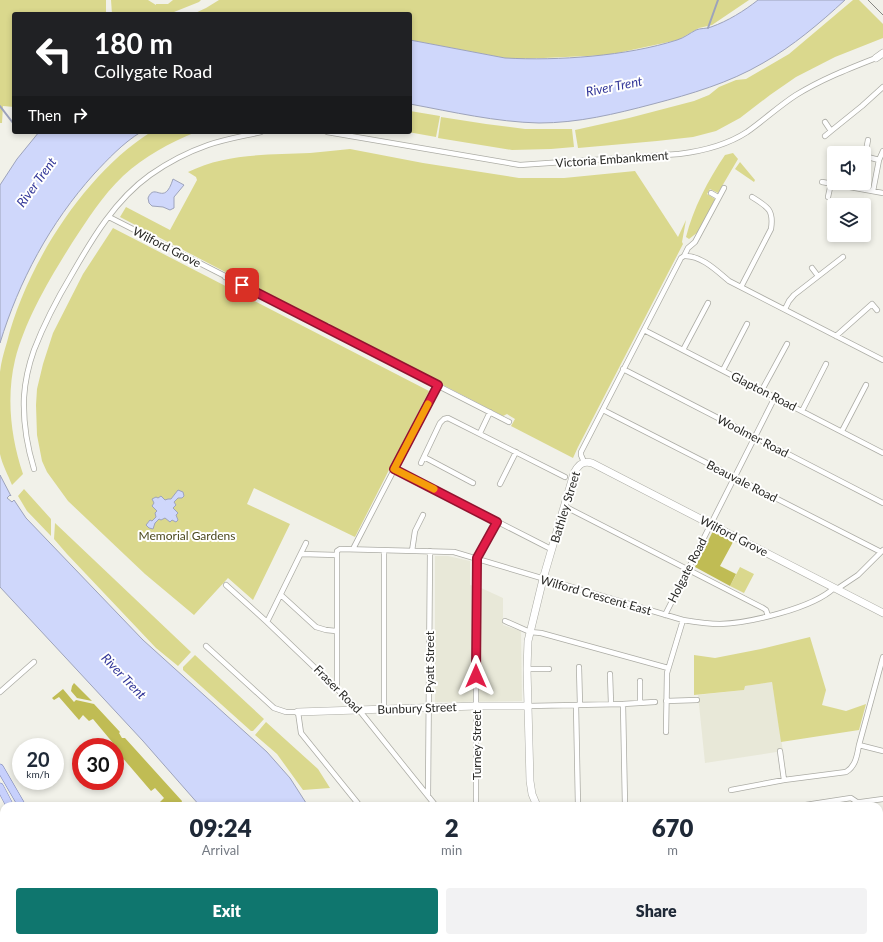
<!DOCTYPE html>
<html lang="en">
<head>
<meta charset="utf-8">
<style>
  :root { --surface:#fff; --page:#f2f2f3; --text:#1f2937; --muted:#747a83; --accent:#0f766e }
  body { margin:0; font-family:Lato,sans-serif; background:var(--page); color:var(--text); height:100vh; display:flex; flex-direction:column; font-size:15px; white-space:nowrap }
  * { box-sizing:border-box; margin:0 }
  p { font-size:13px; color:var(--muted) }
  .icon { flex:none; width:22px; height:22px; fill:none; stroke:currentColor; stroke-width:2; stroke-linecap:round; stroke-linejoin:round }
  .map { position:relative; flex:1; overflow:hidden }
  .side { position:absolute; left:0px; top:802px; width:883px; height:140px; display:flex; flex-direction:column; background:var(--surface); border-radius:12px 12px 0 0; box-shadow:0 2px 6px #0003 }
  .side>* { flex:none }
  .hud { position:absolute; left:12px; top:12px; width:400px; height:122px; border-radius:4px; box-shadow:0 2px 6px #0003; background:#202124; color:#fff; overflow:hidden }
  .controls { position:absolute; left:827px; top:146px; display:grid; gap:8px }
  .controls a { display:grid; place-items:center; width:44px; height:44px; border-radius:4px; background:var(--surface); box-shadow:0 2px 6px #0003; font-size:20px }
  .speed { position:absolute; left:12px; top:738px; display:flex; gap:8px; font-size:20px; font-weight:700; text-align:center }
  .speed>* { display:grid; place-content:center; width:52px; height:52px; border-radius:50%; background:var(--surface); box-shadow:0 2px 6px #0003; line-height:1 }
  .speed small { font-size:10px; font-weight:400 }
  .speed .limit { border:6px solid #d22; background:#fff; color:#111 }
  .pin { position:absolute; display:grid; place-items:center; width:34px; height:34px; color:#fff; margin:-17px; border-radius:8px; box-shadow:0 2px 6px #0006 }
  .me { position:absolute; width:44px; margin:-22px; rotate:0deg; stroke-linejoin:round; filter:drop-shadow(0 0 3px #0008) }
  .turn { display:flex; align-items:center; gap:14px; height:84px; padding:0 16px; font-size:18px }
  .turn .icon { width:52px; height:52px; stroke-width:2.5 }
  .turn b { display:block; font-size:28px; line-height:34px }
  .then { display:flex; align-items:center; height:38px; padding:0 16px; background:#0003; gap:8px; font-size:15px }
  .eta { display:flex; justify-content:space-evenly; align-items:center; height:68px; text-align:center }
  .eta b { font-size:24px; font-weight:800; line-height:28px }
  .action { display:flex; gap:8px; margin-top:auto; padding:8px 16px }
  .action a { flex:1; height:46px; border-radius:4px; background:var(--accent); color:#fff; font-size:16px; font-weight:800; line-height:46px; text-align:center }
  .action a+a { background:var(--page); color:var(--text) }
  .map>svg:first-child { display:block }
  .built { fill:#e8e8d8 }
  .green { fill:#dad88d }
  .forest { fill:#c0bc54 }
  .water { fill:#cfd7fb; stroke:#9da3bb }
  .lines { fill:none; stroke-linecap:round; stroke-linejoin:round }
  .stream { stroke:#9da3bb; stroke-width:2 }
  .street-casing { stroke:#acaca5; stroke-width:6 }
  .secondary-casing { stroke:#acaca5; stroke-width:8 }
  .primary-casing { stroke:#7881b0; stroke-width:8 }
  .street { stroke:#fff; stroke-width:4.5 }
  .secondary { stroke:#fff; stroke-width:7 }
  .primary { stroke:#c7d0fc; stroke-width:7 }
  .tram { stroke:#868681; stroke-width:1 }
  .route-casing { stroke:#92132f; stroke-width:10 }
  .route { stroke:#e11d48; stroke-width:7 }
  .slow { stroke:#f59e0b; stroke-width:7 }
  .labels { text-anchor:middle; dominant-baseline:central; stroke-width:4; stroke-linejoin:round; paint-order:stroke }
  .street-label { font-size:12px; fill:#292926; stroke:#fffffe }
  .park-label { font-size:12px; fill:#4c4a1f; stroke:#fffffe }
  .water-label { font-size:13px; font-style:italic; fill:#343899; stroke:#fffffe }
</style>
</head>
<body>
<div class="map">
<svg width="883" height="942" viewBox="0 0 883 942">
  <rect width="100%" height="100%" fill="#f1f1e9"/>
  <path class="built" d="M 435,556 L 448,556 L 470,561 L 470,585 L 479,587 L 503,598 L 503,625 L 521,631 L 522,701 L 435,702 Z
    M 772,682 L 783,751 L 705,763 L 698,695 L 744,690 L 744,686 Z
    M 4,922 L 4,938 L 24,938 L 22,942 L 0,942 L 0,924 L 2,926 Z"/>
  <path class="green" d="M 0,0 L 106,0 L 106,14 L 14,14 L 14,107 L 3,106 L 2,123 L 0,123 Z
    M 111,0 L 148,0 L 156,5 L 156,4 L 168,4 L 173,0 L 201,0 L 199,2 L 169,14 L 112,14 Z
    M 219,0 L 749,0 L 712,25 L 699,28 L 678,40 L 608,55 L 522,59 L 505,58 L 410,40 L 410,14 L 193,14 L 206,8 Z
    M 853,0 L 859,0 L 883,24 L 883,38 L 835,57 L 796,77 L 770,95 L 740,118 L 716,131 L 693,137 L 657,141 L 578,148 L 575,130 L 629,118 L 694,101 L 709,95 L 719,87 L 736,80 L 746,79 L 789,54 Z
    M 410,111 L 440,116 L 436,137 L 408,132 L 410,132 Z
    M 441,117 L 486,124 L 525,129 L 572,129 L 574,147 L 551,149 L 512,150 L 438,138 Z
    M 151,132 L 196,132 C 169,143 145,156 123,176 C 102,196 88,219 72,243 C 50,278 25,320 15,360 C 6,398 11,438 23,474 L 12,485 C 8,475 2,464 0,454 C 0,440 0,425 0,411 C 0,398 0,385 0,372 C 1,362 4,352 7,342 C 26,266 84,174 151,132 Z
    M 350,149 L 423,163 L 519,178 L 564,178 L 635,171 L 678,237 L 686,220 L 682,242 L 683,244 L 578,447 L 573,458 L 511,426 L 515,419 L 507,414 L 503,416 L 443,385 L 439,380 L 434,380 L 333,328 L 329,323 L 323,323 L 120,217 L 126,207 L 170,230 L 197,180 L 196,177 L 188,172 C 226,153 269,155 310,153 C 324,152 337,150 350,149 Z
    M 733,153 L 738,159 L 718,193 L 710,189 L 707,194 L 715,199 L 698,232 L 689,239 L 686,237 C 693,209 708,180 725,155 Z
    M 740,162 L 755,180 L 754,182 L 735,169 Z
    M 113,228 L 429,391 L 355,537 L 254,488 L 247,504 L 290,524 L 253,600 L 228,578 L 194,615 L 145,574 L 68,501 L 47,472 L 42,461 L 37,435 L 36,405 L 37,389 L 43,364 L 53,333 L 83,274 Z
    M 24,489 L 51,519 L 51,536 L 27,511 L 18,496 Z
    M 55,523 L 191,652 L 178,666 L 156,648 L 67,554 L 54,539 Z
    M 740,567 L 754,574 L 744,593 L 730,586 Z
    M 810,637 L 826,690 L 822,705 L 846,711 L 866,704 L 859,730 L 781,742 L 772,682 L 745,686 L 744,690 L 694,695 L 694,655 L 715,658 L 761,649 Z
    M 195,655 L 264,719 L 253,731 L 251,731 L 183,670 L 183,667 Z
    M 266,722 L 318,769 L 330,788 L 303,790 L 277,754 L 255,735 Z
    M 397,938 L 428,938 L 429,942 L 399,942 Z"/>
  <path class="forest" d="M 713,531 L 733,542 L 720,566 L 736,574 L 730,586 L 695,567 Z
    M 74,683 L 92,701 L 77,698 L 71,691 L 72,686 Z
    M 63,689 L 74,702 L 76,700 L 94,704 L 120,732 L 119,733 L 122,738 L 125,738 L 182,801 L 181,804 L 183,806 L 164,806 L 160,802 L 164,798 L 155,788 L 151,791 L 115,749 L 115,747 L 111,745 L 113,743 L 93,719 L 89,721 L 83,715 L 79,720 L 59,697 L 54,700 L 52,698 Z"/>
  <path class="water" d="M 758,0 L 845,0 C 820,23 793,46 763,63 C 729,83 691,94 653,104 C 615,114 578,123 539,123 C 496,122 453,112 410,104 L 410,40 L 505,58 C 558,61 627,56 677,40 C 684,38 690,33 696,30 C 700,28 706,29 711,27 C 728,21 744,11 758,0 Z
    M 39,132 L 141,132 C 123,143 108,159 94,174 C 50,223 19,281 0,343 L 0,185 L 17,159 Z
    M 173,179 L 184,185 L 174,197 L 174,208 L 170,210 L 163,207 L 152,206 L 149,203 L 148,198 C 155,181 164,208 173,179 Z
    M 0,475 L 11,496 L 10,495 L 7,498 L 12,502 L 14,500 L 26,518 L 143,640 L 267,752 L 290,778 L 308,806 L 200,806 L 143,741 L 0,587 Z
    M 178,490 L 183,492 L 184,496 L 182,498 L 178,498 L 174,502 L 176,505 L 173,508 L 178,513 L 176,515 L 178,520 L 176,522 L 172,520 L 170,522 L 165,518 L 161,520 L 159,519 L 155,523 L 153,529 L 149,528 L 146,525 L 150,520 L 152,521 L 156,517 L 155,513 L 157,511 L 152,506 L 154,503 L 152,499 L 156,497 L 158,498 L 161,496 L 165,500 L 168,499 L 171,499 Z
    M 283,938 L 380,938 L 383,942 L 285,942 Z
    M 658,938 L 692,938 L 701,942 L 671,942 Z"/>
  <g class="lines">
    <path class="stream" d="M 708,28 L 718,0
      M 0,106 L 13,123"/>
    <defs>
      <path id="street" d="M 825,122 L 831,131 L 862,106 L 883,87
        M 327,132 L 520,165 L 679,154 C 703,151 727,145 747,132 C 764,120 779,106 796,95 C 822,79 848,69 876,58
        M 825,136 L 831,131
        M 864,156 L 879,160
        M 865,156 L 868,140
        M 822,182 L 883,193
        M 873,191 L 879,160 L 883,151
        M 711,193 L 718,197
        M 828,197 L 831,183
        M 109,217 L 225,276
        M 684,256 C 701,255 717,271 729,281 L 883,360
        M 812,268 L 818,276
        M 225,277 L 509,422
        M 741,287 L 771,229 C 774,210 768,207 752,197
        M 785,309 L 789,301 L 794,295 L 843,257
        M 644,330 L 883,453
        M 836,336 L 872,304 L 877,310
        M 683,350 L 708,303
        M 623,369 L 883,503
        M 723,370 L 747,324
        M 762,390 L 787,344
        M 603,410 L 881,552
        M 802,411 L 826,364
        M 842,431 L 866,385
        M 480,433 L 490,412
        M 424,457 L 473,483
        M 584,462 L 581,455 L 581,452 L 681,258 L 684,256 L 688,248 L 695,242 L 724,188
        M 421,463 L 440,423 L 444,419 L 448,418 L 565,477
        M 34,469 C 27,446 23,421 24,397 C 25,382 29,364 34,350 C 44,324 57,299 72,274 C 92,239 115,200 150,175 C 167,163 188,152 208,145 C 225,139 244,136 261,132
        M 394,469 L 551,549
        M 500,484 L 516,452
        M 564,506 L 763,608 L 766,610 L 768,616
        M 353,549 L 438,385
        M 412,551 L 415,531 L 423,515
        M 301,554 L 337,555
        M 226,585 L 267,622 L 359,710 L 436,806
        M 837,589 L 858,575 L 883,550
        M 281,595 L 316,627 L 326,630 L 336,631
        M 665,615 L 775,397
        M 505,621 L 530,632 L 541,633 L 668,668
        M 267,622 L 306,543
        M 206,646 L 274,708 L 286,712 L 298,712 L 301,733 L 360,806
        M 883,657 L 859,745 L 883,751
        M 579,667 L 580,705
        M 527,669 L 549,669
        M 610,674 L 611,704
        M 337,687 L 337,551 L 340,549 L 454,552 L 683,620 C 695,622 707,624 720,624 C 750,623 813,608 834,588
        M 0,692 L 34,662
        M 666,701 L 697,700
        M 640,703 L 640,681
        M 623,704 L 625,806
        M 576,705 L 578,806
        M 528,706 L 623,704 L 655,702
        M 384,709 L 384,551
        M 666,732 L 667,673 L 683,620
        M 780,751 L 784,780
        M 731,790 L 784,780 L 846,772 C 856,766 857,755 859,745
        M 428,796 L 430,551
        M 476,806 L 476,565 C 478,549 489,535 497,522
        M 668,806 L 668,805
        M 799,806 L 851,798 L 857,802 L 861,802 L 883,799
        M 0,831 L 4,825
        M 879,834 L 882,827
        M 0,906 L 4,909
        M 0,924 L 4,917
        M 460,938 L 462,942
        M 850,939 L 857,942
        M 478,942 L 496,938
        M 504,942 L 506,938
        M 792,942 L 794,938"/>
      <path id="secondary" d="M 876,58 L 883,53
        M 298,712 L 476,706 L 528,706
        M 537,806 L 532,794 L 530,781 L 527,669 L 528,641 L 543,579 L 574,473 C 578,465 583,460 592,463 L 883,613
        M 778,938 L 786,942"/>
      <path id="primary" d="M 0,768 L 22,806
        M 0,787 L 10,806
        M 114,938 L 120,942
        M 128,938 L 137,942
        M 148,938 L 176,941 L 190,938
        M 211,938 L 217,942
        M 559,938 L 561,942
        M 716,938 L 723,942
        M 318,942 L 326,938
        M 339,942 L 346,938"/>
    </defs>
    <use href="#street" class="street-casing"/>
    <use href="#secondary" class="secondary-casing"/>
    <use href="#primary" class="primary-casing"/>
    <use href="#street" class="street"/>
    <use href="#secondary" class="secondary"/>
    <use href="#primary" class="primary"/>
    <path class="tram" d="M 868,0 L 883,15"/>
  </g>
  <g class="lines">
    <defs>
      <path id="route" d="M 242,285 L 438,385 L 394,469 L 497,522 L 477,558 L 476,676"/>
    </defs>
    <use href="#route" class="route-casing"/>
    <use href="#route" class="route"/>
    <path class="slow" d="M 428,404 L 394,469 L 434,489"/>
  </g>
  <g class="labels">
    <g class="street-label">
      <text transform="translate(612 159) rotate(-4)">Victoria Embankment</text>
      <text transform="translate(167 247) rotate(27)">Wilford Grove</text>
      <text transform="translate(764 391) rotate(27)">Glapton Road</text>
      <text transform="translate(753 436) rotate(27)">Woolmer Road</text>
      <text transform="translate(742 481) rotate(27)">Beauvale Road</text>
      <text transform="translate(565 507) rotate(-73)">Bathley Street</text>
      <text transform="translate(734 536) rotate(27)">Wilford Grove</text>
      <text transform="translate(687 570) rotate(-63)">Holgate Road</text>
      <text transform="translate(596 595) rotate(16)">Wilford Crescent East</text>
      <text transform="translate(429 662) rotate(-90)">Pyatt Street</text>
      <text transform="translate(338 689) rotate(45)">Fraser Road</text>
      <text transform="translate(417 708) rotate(-2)">Bunbury Street</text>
      <text transform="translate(476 745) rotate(-90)">Turney Street</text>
    </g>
    <g class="park-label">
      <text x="187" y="535">Memorial Gardens</text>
    </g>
    <g class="water-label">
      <text transform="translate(614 86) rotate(-11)">River Trent</text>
      <text transform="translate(36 182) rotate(-54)">River Trent</text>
      <text transform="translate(124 676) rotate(46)">River Trent</text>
    </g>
  </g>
</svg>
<div class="controls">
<a><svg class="icon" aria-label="sound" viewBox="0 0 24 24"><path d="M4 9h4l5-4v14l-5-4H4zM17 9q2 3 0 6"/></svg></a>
<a><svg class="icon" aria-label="layers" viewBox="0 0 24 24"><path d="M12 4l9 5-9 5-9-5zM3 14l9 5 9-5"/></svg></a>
</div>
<div class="speed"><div>20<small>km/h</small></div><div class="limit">30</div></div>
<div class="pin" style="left:242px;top:285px;background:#d93025"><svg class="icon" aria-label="arrive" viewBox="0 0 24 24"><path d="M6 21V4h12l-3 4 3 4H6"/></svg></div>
<svg class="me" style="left:476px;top:676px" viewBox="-20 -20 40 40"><path d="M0-17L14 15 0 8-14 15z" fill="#e11d48" stroke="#fff" stroke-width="4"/></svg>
<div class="hud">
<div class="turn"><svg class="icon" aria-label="left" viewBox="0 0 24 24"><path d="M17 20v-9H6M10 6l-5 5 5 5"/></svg><div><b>180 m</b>Collygate Road</div></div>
<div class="then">Then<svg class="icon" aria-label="right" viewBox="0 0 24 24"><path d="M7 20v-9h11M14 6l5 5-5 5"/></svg></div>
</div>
<section class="side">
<div class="eta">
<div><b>09:24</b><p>Arrival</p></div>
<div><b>2</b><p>min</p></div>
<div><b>670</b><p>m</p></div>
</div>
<div class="action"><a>Exit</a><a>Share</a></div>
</section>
</div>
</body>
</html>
